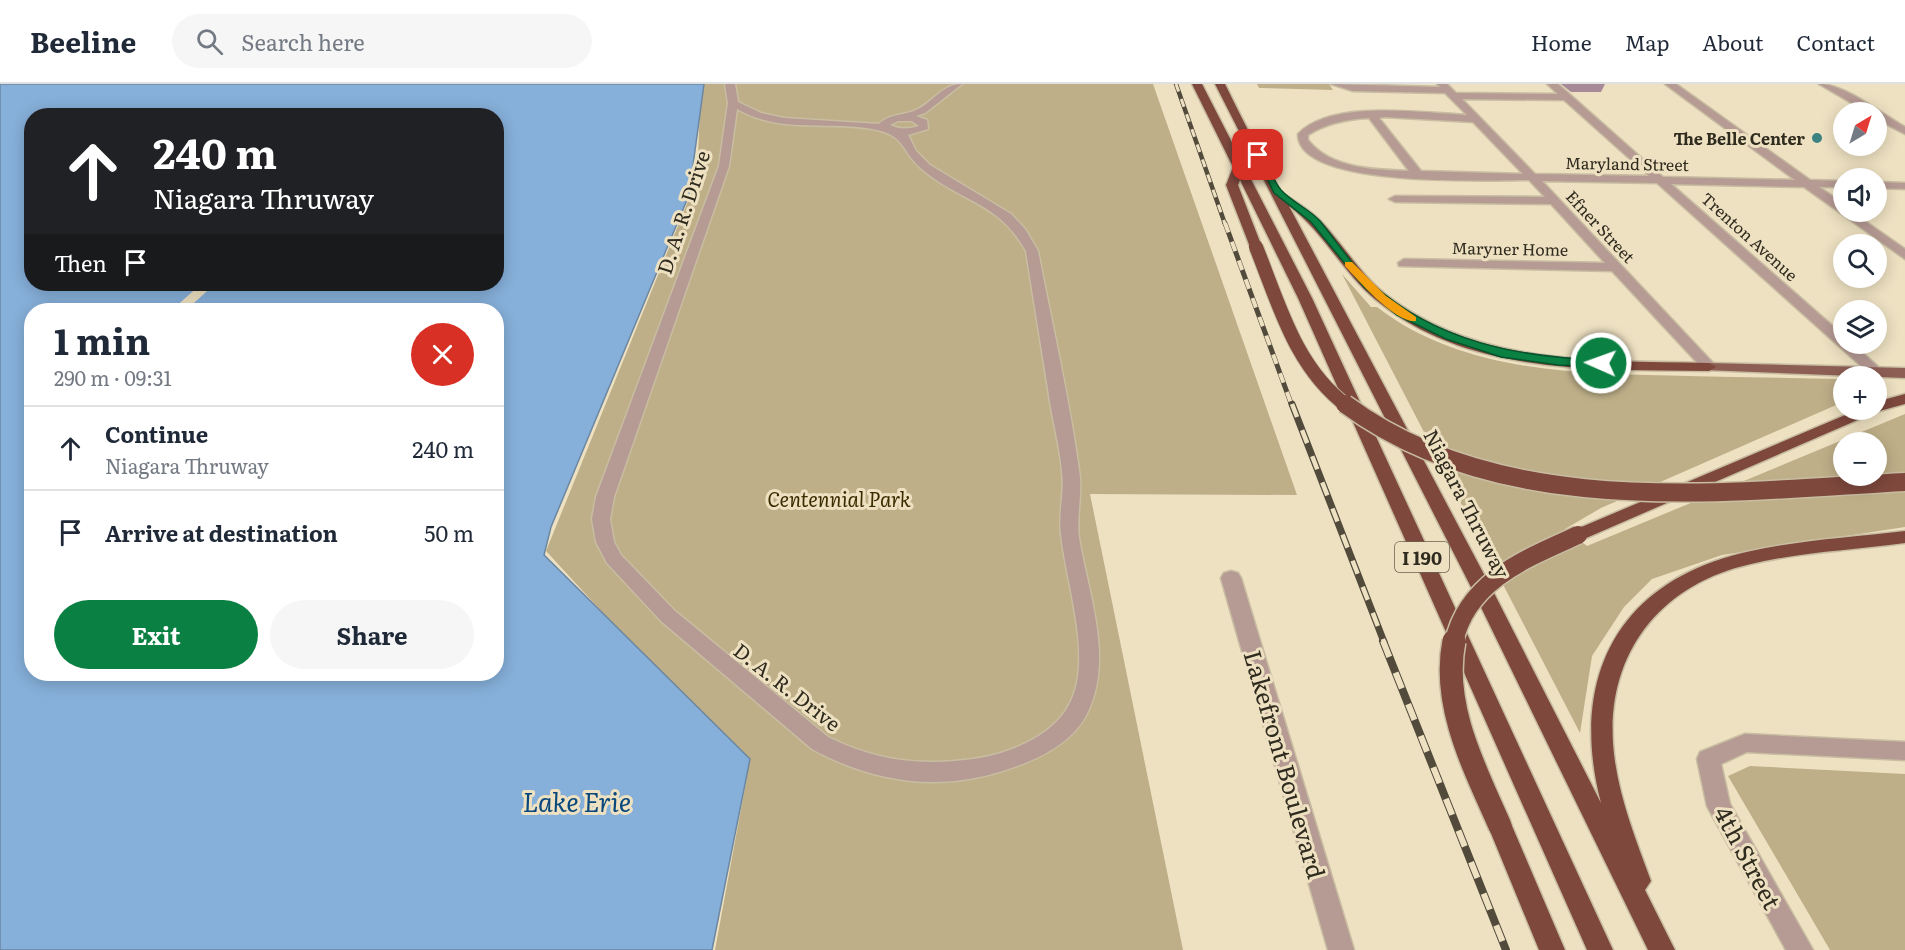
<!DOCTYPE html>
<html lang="en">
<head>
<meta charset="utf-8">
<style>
  :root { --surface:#fff; --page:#f6f6f7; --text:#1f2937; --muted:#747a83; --line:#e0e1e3; --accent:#0b8043 }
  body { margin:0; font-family:Literata,serif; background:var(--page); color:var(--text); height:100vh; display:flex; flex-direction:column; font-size:22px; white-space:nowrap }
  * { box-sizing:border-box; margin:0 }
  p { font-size:20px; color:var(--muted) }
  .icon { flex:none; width:33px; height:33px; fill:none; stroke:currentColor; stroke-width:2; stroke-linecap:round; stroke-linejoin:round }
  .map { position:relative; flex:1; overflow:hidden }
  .drawer { position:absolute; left:24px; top:219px; width:480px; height:378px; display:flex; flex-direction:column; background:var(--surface); border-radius:24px; box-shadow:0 3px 15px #0003 }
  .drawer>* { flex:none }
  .banner { position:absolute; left:24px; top:24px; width:480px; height:183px; border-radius:24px; box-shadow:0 3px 15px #0003; background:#202124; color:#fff; overflow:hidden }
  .needle { width:39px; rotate:38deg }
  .tools { position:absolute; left:1833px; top:18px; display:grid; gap:12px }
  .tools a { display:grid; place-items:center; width:54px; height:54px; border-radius:50%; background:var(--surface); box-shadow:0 3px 15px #0003; font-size:30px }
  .pin { position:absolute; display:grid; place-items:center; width:51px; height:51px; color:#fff; margin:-26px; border-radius:12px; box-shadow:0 3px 9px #0006 }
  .me { position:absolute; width:66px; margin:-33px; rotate:272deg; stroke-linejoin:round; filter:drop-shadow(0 0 4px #0008) }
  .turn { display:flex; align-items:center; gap:21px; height:126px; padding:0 30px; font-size:27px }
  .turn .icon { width:78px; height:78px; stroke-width:2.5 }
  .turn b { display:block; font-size:42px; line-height:51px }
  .then { display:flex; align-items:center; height:57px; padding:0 30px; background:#0003; gap:12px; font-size:22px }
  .round { display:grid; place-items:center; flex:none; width:63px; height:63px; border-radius:32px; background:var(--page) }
  .overview { display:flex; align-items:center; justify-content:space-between; height:102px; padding:0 30px }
  h1 { font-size:36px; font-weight:700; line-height:45px }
  .button { display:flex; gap:12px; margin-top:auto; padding:12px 30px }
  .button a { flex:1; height:69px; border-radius:36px; background:var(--accent); color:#fff; font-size:24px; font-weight:700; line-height:69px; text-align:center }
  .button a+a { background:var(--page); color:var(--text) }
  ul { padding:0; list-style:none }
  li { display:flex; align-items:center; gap:18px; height:84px; padding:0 30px; border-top:2px solid var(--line) }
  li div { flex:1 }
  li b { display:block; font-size:22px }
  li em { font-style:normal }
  header { display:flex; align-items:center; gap:36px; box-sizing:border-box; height:84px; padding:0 30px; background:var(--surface); border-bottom:2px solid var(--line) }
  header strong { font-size:28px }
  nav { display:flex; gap:33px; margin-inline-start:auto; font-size:21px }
  .search { width:420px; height:54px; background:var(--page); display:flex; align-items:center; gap:15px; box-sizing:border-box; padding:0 21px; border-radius:33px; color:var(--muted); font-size:22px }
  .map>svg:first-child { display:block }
  .green { fill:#beaf88; fill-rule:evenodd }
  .water { fill:#86afd9; stroke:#6c87a1; stroke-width:1.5; fill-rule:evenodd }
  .pier { fill:#eee1c2 }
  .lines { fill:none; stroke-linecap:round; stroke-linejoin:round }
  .street-casing { stroke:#c8bda1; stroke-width:3 }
  .primary-casing { stroke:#c8bda1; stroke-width:3 }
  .highway-casing { stroke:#c8bda1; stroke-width:3 }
  .street { fill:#b69a94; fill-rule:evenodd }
  .primary { fill:#8d5e54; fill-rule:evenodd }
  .highway { fill:#7e483d; fill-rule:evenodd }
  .rail-far3-casing { stroke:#524b3c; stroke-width:4.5 }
  .rail-far2-casing { stroke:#524b3c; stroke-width:5 }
  .rail-far1-casing { stroke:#524b3c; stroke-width:7 }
  .rail-casing { stroke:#524b3c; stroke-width:8 }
  .rail-far3 { stroke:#eee1c2; stroke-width:3; stroke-dasharray:8; stroke-linecap:butt }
  .rail-far2 { stroke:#eee1c2; stroke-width:4; stroke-dasharray:10; stroke-linecap:butt }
  .rail-far1 { stroke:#eee1c2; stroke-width:4.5; stroke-dasharray:14; stroke-linecap:butt }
  .rail { stroke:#eee1c2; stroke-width:6; stroke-dasharray:17; stroke-linecap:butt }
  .highway-bridge-far2-casing { stroke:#c8bda1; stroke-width:16; stroke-linecap:butt }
  .highway-bridge-far1-casing { stroke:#c8bda1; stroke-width:21; stroke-linecap:butt }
  .highway-bridge-casing { stroke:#c8bda1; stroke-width:26; stroke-linecap:butt }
  .highway-bridge-far2 { stroke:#7e483d; stroke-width:14 }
  .highway-bridge-far1 { stroke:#7e483d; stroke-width:18 }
  .highway-bridge { stroke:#7e483d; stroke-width:23 }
  .wall { fill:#a68a97 }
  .route { fill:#0b8043; stroke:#07532c; stroke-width:1.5 }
  .slow { fill:#f59e0b }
  .poi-dot { fill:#3b8380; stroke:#eee1c2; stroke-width:2 }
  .labels { text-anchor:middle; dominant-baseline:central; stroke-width:6; stroke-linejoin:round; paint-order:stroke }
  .far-poi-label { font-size:16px; font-weight:bold; fill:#302b1f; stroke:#eee1c2; text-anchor:end }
  .far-street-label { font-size:16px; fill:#302b1f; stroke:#eee1c2 }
  .shield { fill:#eee1c2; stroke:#696250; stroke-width:1.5 }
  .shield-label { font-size:18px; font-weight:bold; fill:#302b1f }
  .street-label { font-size:20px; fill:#302b1f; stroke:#eee1c2 }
  .park-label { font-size:20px; font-style:italic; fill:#3b2c00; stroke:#eee1c2 }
  .near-street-label { font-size:24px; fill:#302b1f; stroke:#eee1c2 }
  .near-water-label { font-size:26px; font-style:italic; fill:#08487c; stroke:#eee1c2 }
</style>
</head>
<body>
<header>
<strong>Beeline</strong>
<div class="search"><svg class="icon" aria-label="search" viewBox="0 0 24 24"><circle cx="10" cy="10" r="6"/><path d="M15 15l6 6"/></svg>Search here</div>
<nav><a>Home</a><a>Map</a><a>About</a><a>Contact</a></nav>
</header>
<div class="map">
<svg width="1905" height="866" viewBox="0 0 1905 866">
  <rect width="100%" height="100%" fill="#eee1c2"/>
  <path class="green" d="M 701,0 L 1153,0 L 1297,411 L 1090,410 L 1183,866 L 715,866 L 748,687 L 546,467 L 697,95 Z
    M 1257,0 L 1329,0 L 1333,6 L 1259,4 Z
    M 1342,190 L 1371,223 L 1377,223 C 1463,290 1584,290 1688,292 C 1740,293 1792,294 1843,295 L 1843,318 L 1601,424 L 1565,445 L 1587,462 L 1905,330 L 1905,443 L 1722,471 L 1652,495 L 1624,523 L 1592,572 L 1580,649 ZM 1844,358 L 1876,358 L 1876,392 L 1844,392 Z
    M 1750,682 L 1905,690 L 1905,866 L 1830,866 L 1728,692 Z"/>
  <path class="water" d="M 0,0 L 704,0 L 689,111 L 551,443 L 544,471 L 750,675 L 712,866 L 0,866 ZM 32,32 L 496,32 L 496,200 L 32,200 ZM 32,226 L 496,226 L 496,590 L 32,590 Z"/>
  <path class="pier" d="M 201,200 L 215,200 L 186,226 L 172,226 Z"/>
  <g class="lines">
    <defs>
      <path id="street" d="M 725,0 L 735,0 L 738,18 L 761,29 L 784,34 L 879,40 C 890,29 905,32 918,25 C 934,17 943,0 962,0 L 925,29 L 916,32 L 927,36 L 928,45 L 908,51 L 916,67 L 930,81 L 1011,130 L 1025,145 L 1038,167 C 1052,240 1069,313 1079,386 C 1083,409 1076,431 1079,454 C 1088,509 1112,569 1090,623 C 1075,662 1029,680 992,690 C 929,707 869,696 812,665 L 661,537 L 607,479 L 596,458 L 592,435 L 596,413 L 719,82 L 728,19 ZM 737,25 C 782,51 830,36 877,46 C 906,52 902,69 923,86 C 962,119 998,117 1026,167 C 1034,219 1043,272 1051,324 C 1055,345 1060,366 1062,387 C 1065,409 1058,429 1061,450 C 1066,499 1094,576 1069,621 C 1052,653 1008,670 973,675 C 921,682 876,677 828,653 L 675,527 L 621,471 L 614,458 L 610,435 L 614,413 L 729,82 ZM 898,37 L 912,37 L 919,42 C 909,45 900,46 890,41 Z
        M 1331,0 L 1440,3 L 1437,0 L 1447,0 L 1456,9 L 1558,10 L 1547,0 L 1558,0 L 1663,93 L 1795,96 L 1665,0 L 1676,0 L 1810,96 L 1844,97 L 1844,103 L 1819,103 L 1844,120 L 1844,128 L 1852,128 L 1905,165 L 1905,175 L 1804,103 L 1671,100 L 1844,252 L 1844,260 L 1853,260 L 1884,288 L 1881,291 L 1871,291 L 1657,99 L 1542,97 L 1714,280 L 1716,283 L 1714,286 L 1704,286 L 1612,187 L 1399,182 L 1398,179 L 1404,175 L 1605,179 L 1551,120 L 1395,118 L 1389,115 L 1395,112 L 1545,113 L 1529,96 C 1491,96 1297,105 1298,50 C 1332,15 1422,29 1467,31 L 1445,9 L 1353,7 ZM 1462,15 L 1564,16 L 1649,92 L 1535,90 ZM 1385,33 L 1473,38 L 1523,90 L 1421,87 L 1379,34 ZM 1369,34 L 1409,87 C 1376,86 1330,85 1308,56 L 1308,51 C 1327,39 1347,35 1369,34 Z
        M 1819,0 C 1845,0 1882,30 1905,43 L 1905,50 L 1876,35 L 1876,28 L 1867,28 Z
        M 1876,98 L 1905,99 L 1905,105 L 1876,104 Z
        M 1231,487 L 1238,489 L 1241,494 L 1354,866 L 1328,866 L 1221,494 L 1224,489 Z
        M 1745,650 L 1905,658 L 1905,676 L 1747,668 L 1721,680 L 1730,720 L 1813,866 L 1786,866 L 1707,722 L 1697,675 L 1700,668 Z"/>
      <path id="primary" d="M 1709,279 L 1905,284 L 1905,294 L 1704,286 L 1702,283 Z"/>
      <path id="highway" d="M 1192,0 L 1202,0 L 1312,214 L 1613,866 L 1587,866 L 1298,214 L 1240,96 L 1238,101 L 1262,163 L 1256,167 L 1250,163 L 1226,101 L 1233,83 Z
        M 1215,0 L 1225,0 C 1232,14 1277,105 1282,109 C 1299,120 1315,129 1328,145 C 1347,167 1363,192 1385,210 C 1478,283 1598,276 1709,279 L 1716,283 L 1709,287 C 1595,285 1469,292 1376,216 C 1342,188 1324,148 1289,122 L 1495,511 L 1601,719 C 1568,592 1619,495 1751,467 C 1801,456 1854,453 1905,447 L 1905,459 C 1854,466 1801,468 1751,480 C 1657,501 1603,574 1614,670 C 1619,714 1636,756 1651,797 L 1645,806 L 1675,866 L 1648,866 L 1475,511 Z
        M 1905,310 L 1905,320 L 1876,328 L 1584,455 L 1572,455 L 1569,451 L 1572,447 L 1857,326 L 1876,326 L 1876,318 Z
        M 1500,732 L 1509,735 L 1565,866 L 1539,866 L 1488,742 L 1491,735 Z"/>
    </defs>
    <use href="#street" class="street-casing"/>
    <use href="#primary" class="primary-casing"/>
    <use href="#highway" class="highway-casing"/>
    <use href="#street" class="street"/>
    <use href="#primary" class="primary"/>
    <use href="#highway" class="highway"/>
    <defs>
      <path id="rail-far3" d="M 1176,0 L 1225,140"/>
      <path id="rail-far2" d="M 1225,139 L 1292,322"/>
      <path id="rail-far1" d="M 1292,320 L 1384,558"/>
      <path id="rail" d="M 1383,557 L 1506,866"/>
    </defs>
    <use href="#rail-far3" class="rail-far3-casing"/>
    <use href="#rail-far2" class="rail-far2-casing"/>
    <use href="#rail-far1" class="rail-far1-casing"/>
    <use href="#rail" class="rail-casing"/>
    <use href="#rail-far3" class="rail-far3"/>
    <use href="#rail-far2" class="rail-far2"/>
    <use href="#rail-far1" class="rail-far1"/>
    <use href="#rail" class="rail"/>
    <defs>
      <path id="highway-bridge-far2" d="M 1256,163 C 1279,220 1295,283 1347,322"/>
      <path id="highway-bridge-far1" d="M 1345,320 C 1502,437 1722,408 1905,398
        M 1454,558 C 1467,497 1527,474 1578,451"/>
      <path id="highway-bridge" d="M 1454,557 C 1441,621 1475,685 1500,742"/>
    </defs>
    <use href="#highway-bridge-far2" class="highway-bridge-far2-casing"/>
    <use href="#highway-bridge-far1" class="highway-bridge-far1-casing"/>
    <use href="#highway-bridge" class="highway-bridge-casing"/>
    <use href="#highway-bridge-far2" class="highway-bridge-far2"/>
    <use href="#highway-bridge-far1" class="highway-bridge-far1"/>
    <use href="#highway-bridge" class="highway-bridge"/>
  </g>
  <path class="wall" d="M 1561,0 L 1605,0 L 1601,8 L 1571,8 Z"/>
  <path class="route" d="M 1255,70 L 1261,70 C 1268,81 1273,96 1281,106 C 1292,118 1309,125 1320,137 C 1337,158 1353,183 1372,200 C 1437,258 1518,273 1601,276 L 1607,279 L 1601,283 L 1558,281 L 1501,273 L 1446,255 L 1397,231 L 1364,203 L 1311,138 L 1274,109 Z"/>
  <path class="slow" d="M 1345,178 L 1352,178 L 1386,212 L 1416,233 L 1416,237 C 1396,240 1358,196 1345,182 Z"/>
  <circle class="poi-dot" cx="1817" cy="54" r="6"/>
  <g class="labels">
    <g class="far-poi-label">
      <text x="1805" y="54">The Belle Center</text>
    </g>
    <g class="far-street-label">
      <text transform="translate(1627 79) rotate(1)">Maryland Street</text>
      <text transform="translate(1601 142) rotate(47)">Efner Street</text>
      <text transform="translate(1750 152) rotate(42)">Trenton Avenue</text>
      <text transform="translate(1510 164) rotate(1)">Maryner Home</text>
    </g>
    <rect class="shield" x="1395" y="458" width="54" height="30" rx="4.5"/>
    <g class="shield-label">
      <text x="1422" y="473">I 190</text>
    </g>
    <g class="street-label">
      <text transform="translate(682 128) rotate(-72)">D. A. R. Drive</text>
      <text transform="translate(1468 419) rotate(63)">Niagara Thruway</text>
      <text transform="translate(788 602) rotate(38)">D. A. R. Drive</text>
    </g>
    <g class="park-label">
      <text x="839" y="414">Centennial Park</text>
    </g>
    <g class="near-street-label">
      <text transform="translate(1286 680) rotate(74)">Lakefront Boulevard</text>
      <text transform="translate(1749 773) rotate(62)">4th Street</text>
    </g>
    <g class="near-water-label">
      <text x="577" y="716">Lake Erie</text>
    </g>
  </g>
</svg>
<div class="tools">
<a><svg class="needle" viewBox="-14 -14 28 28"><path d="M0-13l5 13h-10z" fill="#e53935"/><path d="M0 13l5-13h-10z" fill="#747a83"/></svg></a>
<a><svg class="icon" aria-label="sound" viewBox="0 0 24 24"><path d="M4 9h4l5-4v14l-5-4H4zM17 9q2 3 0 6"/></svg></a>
<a><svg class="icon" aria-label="search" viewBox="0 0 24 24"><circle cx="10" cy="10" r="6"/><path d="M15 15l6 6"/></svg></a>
<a><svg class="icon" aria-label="layers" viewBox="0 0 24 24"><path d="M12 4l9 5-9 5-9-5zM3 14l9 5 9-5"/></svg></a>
<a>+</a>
<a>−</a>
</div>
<div class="pin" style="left:1258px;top:71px;background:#d93025"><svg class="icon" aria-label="arrive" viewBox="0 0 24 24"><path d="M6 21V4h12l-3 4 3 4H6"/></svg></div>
<svg class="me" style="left:1601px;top:279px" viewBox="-20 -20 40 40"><circle r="17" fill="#0b8043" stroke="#fff" stroke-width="3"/><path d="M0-11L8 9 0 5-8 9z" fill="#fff"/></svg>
<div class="banner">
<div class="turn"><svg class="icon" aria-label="ahead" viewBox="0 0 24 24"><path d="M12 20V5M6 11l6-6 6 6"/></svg><div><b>240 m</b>Niagara Thruway</div></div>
<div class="then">Then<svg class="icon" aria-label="arrive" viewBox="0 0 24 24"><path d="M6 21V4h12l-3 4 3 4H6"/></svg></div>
</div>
<section class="drawer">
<div class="overview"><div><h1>1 min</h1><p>290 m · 09:31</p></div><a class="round" style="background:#d93025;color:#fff"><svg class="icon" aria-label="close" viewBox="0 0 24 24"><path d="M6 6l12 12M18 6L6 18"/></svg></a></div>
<ul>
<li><svg class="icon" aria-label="ahead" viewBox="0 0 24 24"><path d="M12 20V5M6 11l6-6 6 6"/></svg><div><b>Continue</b><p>Niagara Thruway</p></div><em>240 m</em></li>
<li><svg class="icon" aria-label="arrive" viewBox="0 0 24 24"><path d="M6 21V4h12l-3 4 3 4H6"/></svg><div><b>Arrive at destination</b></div><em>50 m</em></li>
</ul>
<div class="button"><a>Exit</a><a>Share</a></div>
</section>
</div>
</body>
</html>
